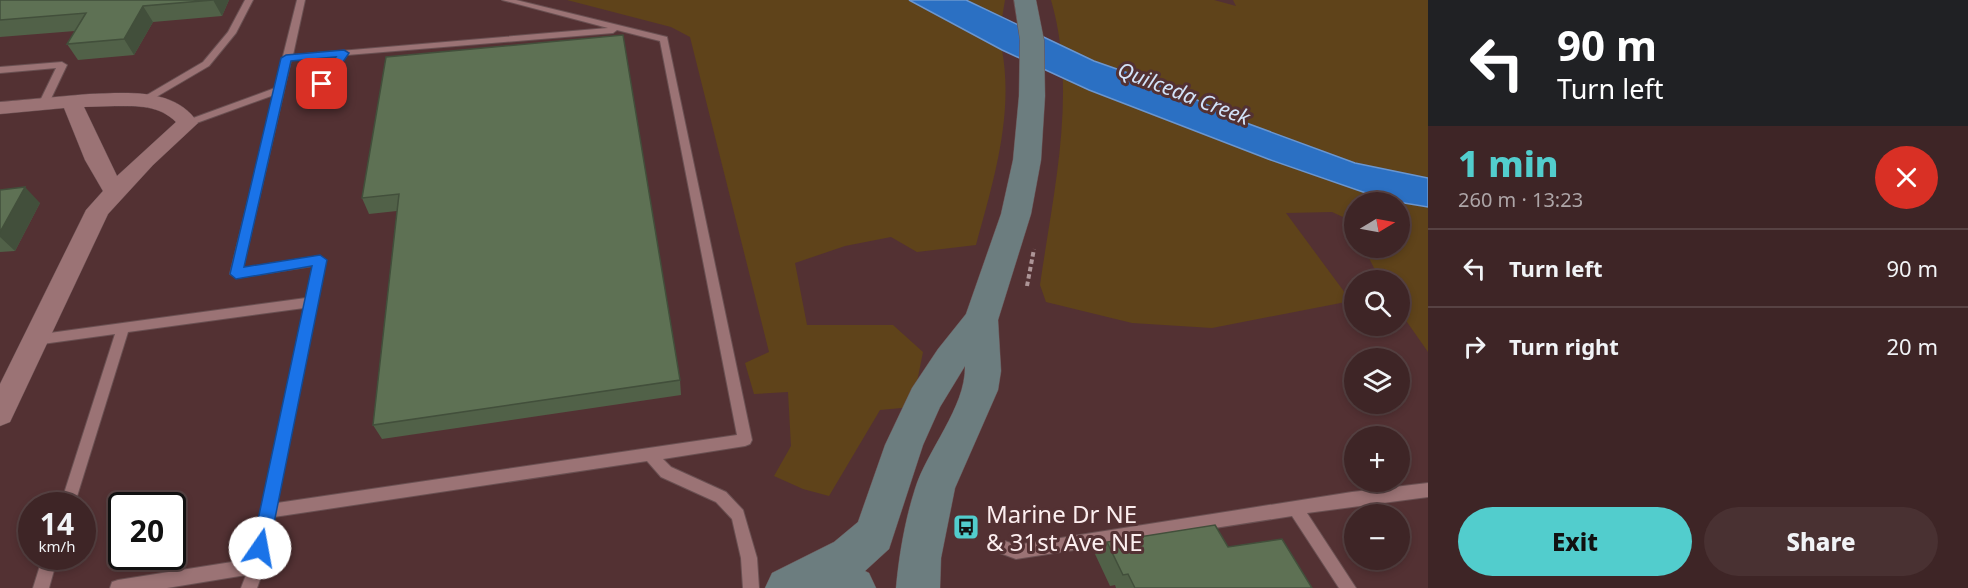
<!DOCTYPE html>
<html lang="en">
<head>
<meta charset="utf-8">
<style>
  :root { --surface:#3e2526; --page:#493132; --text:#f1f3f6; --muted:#ada5a7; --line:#574243; --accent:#52cdcd }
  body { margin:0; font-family:"Noto Sans",sans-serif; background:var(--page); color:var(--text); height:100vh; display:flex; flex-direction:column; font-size:22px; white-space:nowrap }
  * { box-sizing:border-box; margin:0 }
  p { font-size:20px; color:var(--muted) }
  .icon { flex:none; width:33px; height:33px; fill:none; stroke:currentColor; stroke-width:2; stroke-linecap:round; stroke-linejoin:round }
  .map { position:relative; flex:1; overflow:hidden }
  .drawer { display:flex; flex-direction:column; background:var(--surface); width:540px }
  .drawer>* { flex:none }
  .top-card { background:#202124; color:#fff; overflow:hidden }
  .needle { width:39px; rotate:80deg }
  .buttons { position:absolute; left:1344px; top:192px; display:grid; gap:12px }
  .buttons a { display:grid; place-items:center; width:66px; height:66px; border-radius:50%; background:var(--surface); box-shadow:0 3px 9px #0003,0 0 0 2px var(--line); font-size:30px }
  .speed { position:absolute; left:18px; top:492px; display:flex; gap:12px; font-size:30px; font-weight:700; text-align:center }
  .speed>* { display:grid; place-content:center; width:78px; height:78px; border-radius:50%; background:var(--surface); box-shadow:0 3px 9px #0003,0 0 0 2px var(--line); line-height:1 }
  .speed small { font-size:15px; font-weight:400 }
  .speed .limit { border:3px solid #111; border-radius:9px; background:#fff; color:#111 }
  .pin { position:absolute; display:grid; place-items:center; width:51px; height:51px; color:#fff; margin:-26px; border-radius:12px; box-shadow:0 3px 9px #0006 }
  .me { position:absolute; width:66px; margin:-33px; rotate:12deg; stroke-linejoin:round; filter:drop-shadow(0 0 4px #0008) }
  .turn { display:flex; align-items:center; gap:21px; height:126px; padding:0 30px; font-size:27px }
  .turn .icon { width:78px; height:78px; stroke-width:2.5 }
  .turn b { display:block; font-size:42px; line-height:51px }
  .round { display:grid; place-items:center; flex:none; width:63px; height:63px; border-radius:32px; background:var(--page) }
  .summary { display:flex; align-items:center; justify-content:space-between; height:102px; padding:0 30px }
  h1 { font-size:36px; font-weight:800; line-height:45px; color:var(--accent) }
  .primary-button { display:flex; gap:12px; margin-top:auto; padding:12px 30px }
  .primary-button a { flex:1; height:69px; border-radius:36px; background:var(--accent); color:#111; font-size:24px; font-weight:800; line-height:69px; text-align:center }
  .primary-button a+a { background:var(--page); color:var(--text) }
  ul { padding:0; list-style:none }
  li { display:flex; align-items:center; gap:18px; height:78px; padding:0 30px; border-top:2px solid var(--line) }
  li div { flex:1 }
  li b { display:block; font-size:22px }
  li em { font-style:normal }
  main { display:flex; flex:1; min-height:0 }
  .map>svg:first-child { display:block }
  .green { fill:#5f431a }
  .water { fill:#2b70c3; stroke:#6a96d0; stroke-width:1.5 }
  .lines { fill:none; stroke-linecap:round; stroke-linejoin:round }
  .service-casing { stroke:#6a5052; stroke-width:2 }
  .minor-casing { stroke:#6a5052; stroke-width:1 }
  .secondary-casing { stroke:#6a5052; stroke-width:1 }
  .path { stroke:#ad9597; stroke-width:4; stroke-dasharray:4.5 3; stroke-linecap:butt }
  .service { fill:#9b7375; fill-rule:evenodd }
  .minor { fill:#9b7375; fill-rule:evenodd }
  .secondary { fill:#6c7d7f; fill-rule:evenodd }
  .wall { fill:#516148 }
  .shaded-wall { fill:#424f3b }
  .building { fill:#5e7154; stroke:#424f3b; stroke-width:1.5 }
  .route { fill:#1a73e8; stroke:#114b97; stroke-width:1.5 }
  .labels { text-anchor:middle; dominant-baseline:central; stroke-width:6; stroke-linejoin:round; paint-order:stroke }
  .water-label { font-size:21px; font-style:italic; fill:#d2e3f9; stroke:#533133 }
  .near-poi-label { font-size:24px; fill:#fceeef; stroke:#533133; text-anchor:start }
</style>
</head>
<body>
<main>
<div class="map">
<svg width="1428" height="588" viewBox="0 0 1428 588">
  <rect width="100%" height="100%" fill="#533133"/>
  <path class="green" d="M 567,0 L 909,0 L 1002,50 C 1014,115 993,183 976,245 L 917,252 L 891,237 L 845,246 L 795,263 L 807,325 L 893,325 L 923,352 L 912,407 L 880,410 L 829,496 L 803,489 L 774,476 L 791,446 L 788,392 L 754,394 L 745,363 L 769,352 L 690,37 L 671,27 Z
    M 966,0 L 1005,0 L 1002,18 Z
    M 1051,0 L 1214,0 L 1236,6 L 1233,0 L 1428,0 L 1428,352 L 1400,312 L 1400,280 L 1380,280 L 1364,248 L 1400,248 L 1400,202 L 1354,202 L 1354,222 L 1332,212 L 1286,213 L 1351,301 L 1212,328 L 1132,323 L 1046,302 L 1040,285 C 1053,193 1078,92 1051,0 Z"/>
  <path class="water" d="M 909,0 L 966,0 L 1094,61 L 1174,89 L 1241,121 L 1355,163 L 1428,178 L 1428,207 L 1386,200 L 1268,159 L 1089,90 L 1002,50 Z"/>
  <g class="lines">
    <defs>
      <path id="service" d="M 245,0 L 253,0 L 236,33 L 209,66 L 146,103 L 140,103 L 140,99 L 203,62 L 228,32 Z
        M 297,0 L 305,0 L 293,55 L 608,28 L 502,0 L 516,0 L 667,37 L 752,440 L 750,444 L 745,446 L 663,459 L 671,467 L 726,492 L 743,510 L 757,558 L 759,588 L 743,588 L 741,558 L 732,519 L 716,502 L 661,477 L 647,461 L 274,517 L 265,566 L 257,588 L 241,588 L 246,575 L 167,588 L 110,588 L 112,582 L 118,580 L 251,559 L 304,308 L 128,332 L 74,506 L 60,506 L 115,334 L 35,345 L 31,344 L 29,340 L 31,336 L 35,335 L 306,298 L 313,266 L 236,278 L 230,274 L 274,95 L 191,125 L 188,126 L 183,123 L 185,121 L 275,88 ZM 617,30 L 660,41 L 737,435 L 277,503 L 326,260 L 320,256 L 243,268 L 291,60 L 337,56 L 317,84 L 322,87 L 325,86 L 347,55 L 613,33 Z
        M 62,62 L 67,65 L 48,105 L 43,108 L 38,105 L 56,68 L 0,73 L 0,67 Z
        M 1428,483 L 1428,497 L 1307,513 L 1356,588 L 1339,588 L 1292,516 L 1016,559 L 1000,553 L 997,548 L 1000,543 L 1005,541 L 1016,545 L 1352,492 Z
        M 43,556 L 58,556 L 49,588 L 33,588 Z"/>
      <path id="minor" d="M 89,94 C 126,93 175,87 198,123 L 153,165 L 108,214 L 10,422 L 0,426 L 0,384 L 86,210 L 103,191 L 85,160 L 64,108 L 0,114 L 0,102 ZM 115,106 C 138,106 159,105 176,122 L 117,176 L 84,107 Z"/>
      <path id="secondary" d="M 1014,0 L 1036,0 L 1044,40 L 1045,96 L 1041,160 L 1031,214 L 998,320 L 1001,371 L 998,390 L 955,488 L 941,558 L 940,588 L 896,588 C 899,555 905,520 915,489 C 927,450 966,407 965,366 L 940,407 L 923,445 L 889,549 L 865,571 L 869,573 L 876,588 L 765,588 L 772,573 L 834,542 L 858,522 L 885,445 L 912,388 L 938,349 L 966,314 L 1001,214 L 1013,160 L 1019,96 L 1020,40 Z"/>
    </defs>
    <use href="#service" class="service-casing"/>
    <use href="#minor" class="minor-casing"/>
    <use href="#secondary" class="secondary-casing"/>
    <path class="path" d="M 1027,286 L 1034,249"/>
    <use href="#service" class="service"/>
    <use href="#minor" class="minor"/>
    <use href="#secondary" class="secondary"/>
  </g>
  <path class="wall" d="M 0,0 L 229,0 L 222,16 L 153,22 L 134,55 L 78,60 L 67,44 L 75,31 L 0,37 Z
    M 386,57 L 680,380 L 681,395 L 382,439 L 373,425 L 397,211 L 369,214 L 362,198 Z
    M 0,190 L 40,203 L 15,251 L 0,252 Z
    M 1107,542 L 1228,547 L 1312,588 L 1116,588 L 1115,585 L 1110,586 L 1095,554 Z"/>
  <path class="shaded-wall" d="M 213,0 L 229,0 L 222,16 Z
    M 143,6 L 153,22 L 134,55 L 124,39 Z
    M 25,187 L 40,203 L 15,251 L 0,237 L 0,232 Z"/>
  <path class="building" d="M 0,0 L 213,0 L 143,6 L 124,39 L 67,44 L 86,13 L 0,20 Z
    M 623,35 L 680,380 L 373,425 L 399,194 L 362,198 L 386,57 Z
    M 25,187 L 0,232 L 0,190 Z
    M 1215,525 L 1228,547 L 1282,539 L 1312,588 L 1135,588 L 1128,574 L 1123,575 L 1107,542 Z"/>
  <path class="route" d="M 344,50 L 349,53 L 326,87 L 322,88 L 317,84 L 336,57 L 291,61 L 244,267 L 320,255 L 327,260 L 269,548 L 266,553 L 260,556 L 254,553 L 252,548 L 312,266 L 236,279 L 230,274 L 281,58 L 286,55 Z"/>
  <defs>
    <symbol id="bus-square" viewBox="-11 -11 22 22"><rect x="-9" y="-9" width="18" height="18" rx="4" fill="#52cdcd" stroke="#533133"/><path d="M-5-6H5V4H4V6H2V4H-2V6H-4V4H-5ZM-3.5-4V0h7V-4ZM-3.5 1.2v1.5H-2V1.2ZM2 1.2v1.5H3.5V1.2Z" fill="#111"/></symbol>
  </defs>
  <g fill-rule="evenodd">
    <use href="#bus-square" x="951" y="512" width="30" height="30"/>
  </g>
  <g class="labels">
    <g class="water-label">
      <text transform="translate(1184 93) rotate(21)">Quilceda Creek</text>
    </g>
    <g class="near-poi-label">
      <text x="986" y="513">Marine Dr NE<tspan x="986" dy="28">&amp; 31st Ave NE</tspan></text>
    </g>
  </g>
</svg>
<div class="buttons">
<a><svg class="needle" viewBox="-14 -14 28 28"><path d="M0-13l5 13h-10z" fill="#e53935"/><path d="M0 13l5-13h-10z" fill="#ada5a7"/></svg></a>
<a><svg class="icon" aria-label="search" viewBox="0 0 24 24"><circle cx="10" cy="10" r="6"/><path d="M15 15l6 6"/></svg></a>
<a><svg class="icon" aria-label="layers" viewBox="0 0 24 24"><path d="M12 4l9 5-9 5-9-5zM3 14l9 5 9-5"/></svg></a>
<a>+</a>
<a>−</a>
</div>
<div class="speed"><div>14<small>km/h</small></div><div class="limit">20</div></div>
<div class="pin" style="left:322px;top:84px;background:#d93025"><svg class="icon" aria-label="arrive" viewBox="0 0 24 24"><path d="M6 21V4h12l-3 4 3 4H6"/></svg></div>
<svg class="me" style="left:260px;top:548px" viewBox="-20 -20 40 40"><circle r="19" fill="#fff"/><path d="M0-13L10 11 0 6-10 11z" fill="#1a73e8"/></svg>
</div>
<section class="drawer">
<div class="top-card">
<div class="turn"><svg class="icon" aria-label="left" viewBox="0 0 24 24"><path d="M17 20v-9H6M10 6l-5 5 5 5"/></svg><div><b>90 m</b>Turn left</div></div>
</div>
<div class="summary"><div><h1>1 min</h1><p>260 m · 13:23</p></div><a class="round" style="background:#d93025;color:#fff"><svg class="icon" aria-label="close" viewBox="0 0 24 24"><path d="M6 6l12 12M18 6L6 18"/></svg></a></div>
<ul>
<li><svg class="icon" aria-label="left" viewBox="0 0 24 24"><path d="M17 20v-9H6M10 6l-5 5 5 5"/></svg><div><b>Turn left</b></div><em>90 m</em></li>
<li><svg class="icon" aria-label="right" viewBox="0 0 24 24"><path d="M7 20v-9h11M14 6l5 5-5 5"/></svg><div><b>Turn right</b></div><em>20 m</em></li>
</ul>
<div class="primary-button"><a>Exit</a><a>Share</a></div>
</section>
</main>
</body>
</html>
